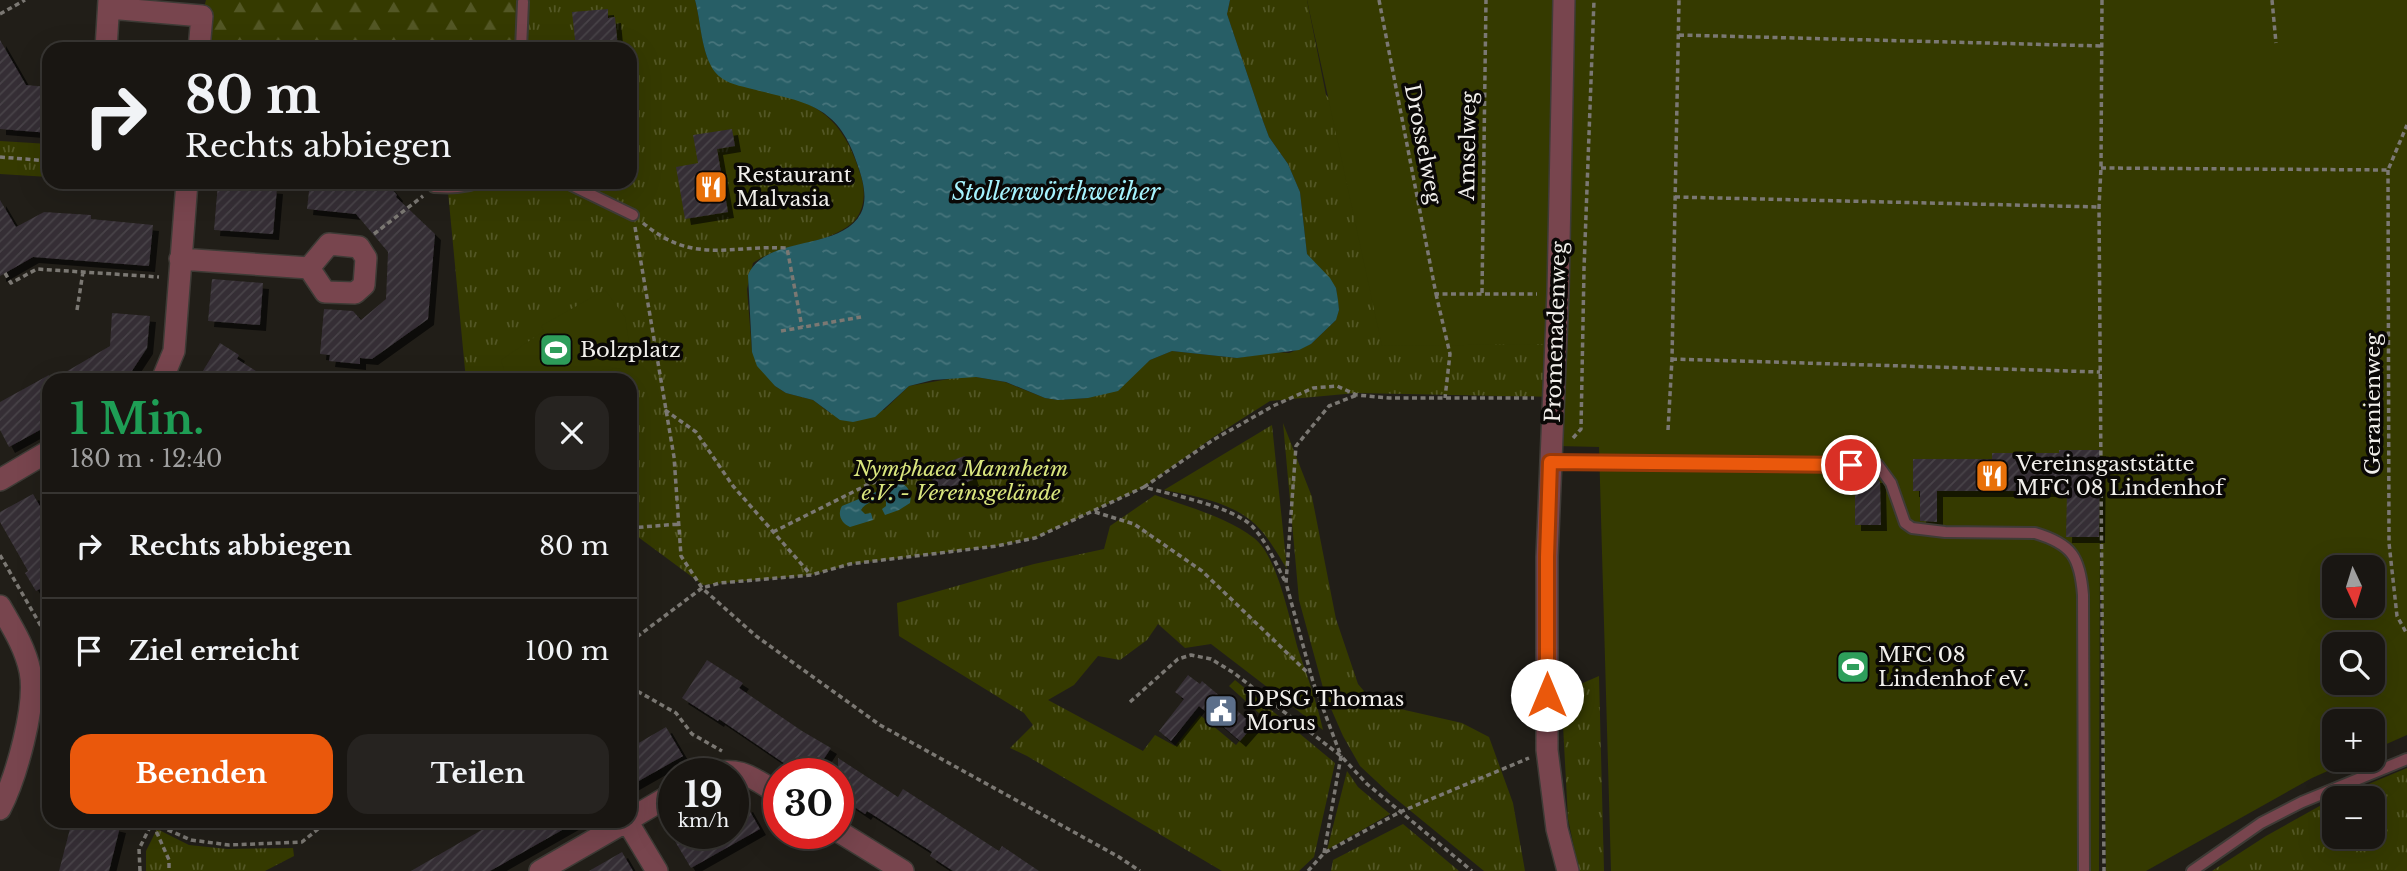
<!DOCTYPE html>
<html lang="de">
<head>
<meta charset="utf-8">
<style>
  :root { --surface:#191612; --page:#262320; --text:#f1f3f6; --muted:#9f9f9f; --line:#373532; --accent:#ea580c }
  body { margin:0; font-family:"Libre Baskerville",serif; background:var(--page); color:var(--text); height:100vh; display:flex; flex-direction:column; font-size:26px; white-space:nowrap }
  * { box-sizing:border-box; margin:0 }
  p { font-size:23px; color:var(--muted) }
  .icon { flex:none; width:38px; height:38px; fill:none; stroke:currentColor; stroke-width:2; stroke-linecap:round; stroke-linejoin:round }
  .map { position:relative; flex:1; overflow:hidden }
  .sheet { position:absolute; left:42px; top:373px; width:595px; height:455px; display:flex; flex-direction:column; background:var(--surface); border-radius:21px; box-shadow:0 7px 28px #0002,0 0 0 2px var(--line) }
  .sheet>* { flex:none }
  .guide { position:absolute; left:42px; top:42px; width:595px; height:147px; border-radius:21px; box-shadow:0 7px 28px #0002,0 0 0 2px var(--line); background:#191612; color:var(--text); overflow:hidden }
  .needle { width:46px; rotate:176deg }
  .buttons { position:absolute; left:2322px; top:555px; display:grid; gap:14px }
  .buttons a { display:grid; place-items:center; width:63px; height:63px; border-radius:14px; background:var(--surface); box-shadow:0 7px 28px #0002,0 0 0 2px var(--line); font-size:35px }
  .speed { position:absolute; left:658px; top:758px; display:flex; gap:14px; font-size:35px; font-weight:700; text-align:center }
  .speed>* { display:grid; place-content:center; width:91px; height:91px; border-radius:50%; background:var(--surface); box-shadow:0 7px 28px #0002,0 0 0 2px var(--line); line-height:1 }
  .speed small { font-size:18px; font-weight:400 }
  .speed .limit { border:10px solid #d22; background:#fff; color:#111 }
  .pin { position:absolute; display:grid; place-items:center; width:60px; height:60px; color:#fff; margin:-30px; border:4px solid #fff; border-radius:50%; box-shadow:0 2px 7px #0007 }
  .me { position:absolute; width:77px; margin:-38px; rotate:0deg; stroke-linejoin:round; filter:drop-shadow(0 0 5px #0008) }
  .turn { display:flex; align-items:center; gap:24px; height:147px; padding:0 28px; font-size:32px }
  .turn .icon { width:91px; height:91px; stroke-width:2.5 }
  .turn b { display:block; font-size:49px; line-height:60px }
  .round { display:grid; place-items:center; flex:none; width:74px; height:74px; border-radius:21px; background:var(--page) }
  .summary { display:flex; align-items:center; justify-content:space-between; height:119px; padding:0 28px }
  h1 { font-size:42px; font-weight:700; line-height:52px; color:#1e9e55 }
  .primary-button { display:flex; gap:14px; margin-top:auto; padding:14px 28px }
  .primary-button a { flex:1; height:80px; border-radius:21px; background:var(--accent); color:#fff; font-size:28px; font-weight:700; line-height:80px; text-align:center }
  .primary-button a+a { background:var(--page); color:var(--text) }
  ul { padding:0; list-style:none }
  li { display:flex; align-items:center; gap:21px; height:105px; padding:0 28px; border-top:2px solid var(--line) }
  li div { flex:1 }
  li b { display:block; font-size:26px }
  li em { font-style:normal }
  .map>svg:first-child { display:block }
  .grass { fill:url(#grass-tufts) }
  .forest { fill:url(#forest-firs) }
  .garden { fill:#353a00; fill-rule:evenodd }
  .water { fill:url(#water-ripples) }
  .building { fill:url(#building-hatch); filter:url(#shadow) }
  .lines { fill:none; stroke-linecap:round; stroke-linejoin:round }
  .lane-casing { stroke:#3e3b36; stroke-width:14 }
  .street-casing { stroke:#3e3b36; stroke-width:24 }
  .path { stroke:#7b7873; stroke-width:3.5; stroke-dasharray:5 3.5; stroke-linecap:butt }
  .lane { stroke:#78454e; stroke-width:10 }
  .street { stroke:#78454e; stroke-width:21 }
  .route-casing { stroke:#983908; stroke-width:18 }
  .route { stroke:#ea580c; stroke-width:12 }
  .labels { text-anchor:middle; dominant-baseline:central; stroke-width:7; stroke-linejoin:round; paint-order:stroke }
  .street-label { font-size:21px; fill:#f1efeb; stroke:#0a0806 }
  .poi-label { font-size:21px; fill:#f1efeb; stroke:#0a0806; text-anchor:start }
  .park-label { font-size:21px; font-style:italic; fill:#dae67e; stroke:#0a0806 }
  .water-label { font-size:23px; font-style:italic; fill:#a6f3fe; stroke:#0a0806 }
</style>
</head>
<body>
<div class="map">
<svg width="2407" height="871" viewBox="0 0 2407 871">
  <defs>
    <pattern id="grass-tufts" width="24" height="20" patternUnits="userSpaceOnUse" patternTransform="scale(1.75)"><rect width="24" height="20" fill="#353a00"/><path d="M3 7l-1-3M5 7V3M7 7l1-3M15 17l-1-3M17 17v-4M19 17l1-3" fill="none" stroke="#535725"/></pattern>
    <pattern id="forest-firs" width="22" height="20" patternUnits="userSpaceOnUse" patternTransform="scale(1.75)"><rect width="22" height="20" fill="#353a00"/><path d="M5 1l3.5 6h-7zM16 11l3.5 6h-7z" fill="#535725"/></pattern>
    <pattern id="water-ripples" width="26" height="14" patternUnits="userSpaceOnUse" patternTransform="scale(1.75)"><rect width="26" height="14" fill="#275e66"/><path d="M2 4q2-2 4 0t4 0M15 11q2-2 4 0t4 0" fill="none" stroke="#47757c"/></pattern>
    <pattern id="building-hatch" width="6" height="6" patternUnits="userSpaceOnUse" patternTransform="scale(1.75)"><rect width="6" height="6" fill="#342e34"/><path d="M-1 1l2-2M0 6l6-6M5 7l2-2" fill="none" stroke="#484248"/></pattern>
    <filter id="shadow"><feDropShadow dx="6" dy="6" stdDeviation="0" flood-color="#0009"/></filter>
  </defs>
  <rect width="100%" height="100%" fill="#211e18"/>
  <path class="grass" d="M 520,0 L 695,0 C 699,13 703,54 710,62 C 729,85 747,88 775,93 C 826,104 846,128 861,176 C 866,193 865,212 851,224 C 822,247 782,242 753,263 L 747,289 L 752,352 L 775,386 L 786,393 L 813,400 L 830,413 L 884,410 L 909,386 L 960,377 L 976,377 L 1005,382 L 1045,398 L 1058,400 L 1088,398 L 1142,367 L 1150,360 L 1172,351 L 1237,358 L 1276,352 L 1289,353 L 1311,344 L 1335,321 L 1339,310 L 1336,288 L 1307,254 L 1300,192 L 1288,164 L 1269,137 L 1263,121 L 1227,14 L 1230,0 L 1307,0 L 1326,95 L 1560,344 L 1557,397 L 1356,393 L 1270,401 L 1212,438 L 1144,487 L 1035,538 L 997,546 L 851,564 L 811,575 L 703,585 L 630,531 L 630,380 L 466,380 L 448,192 L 482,182 L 630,182 L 630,49 L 521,49 Z
    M 0,141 L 49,144 L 49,177 L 0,174 Z
    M 1283,423 L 1312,497 L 1336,619 L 1358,684 L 1374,703 L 1462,723 L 1489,737 L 1513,803 L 1525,871 L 1484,871 L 1390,794 L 1360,766 L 1343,736 L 1325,695 L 1299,600 Z
    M 1272,425 L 1287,569 C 1278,555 1268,536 1255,524 C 1231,502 1195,496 1164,490 Z
    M 1155,495 C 1188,507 1225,516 1254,538 C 1278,556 1290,623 1299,652 C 1308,678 1317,703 1323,730 L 1211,644 L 1185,648 L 1158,624 L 1147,640 L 1120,660 L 1098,656 L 1074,685 L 1048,700 L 1143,751 L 1155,735 L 1175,746 L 1200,715 L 1236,745 L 1261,715 L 1229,686 L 1235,680 L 1335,763 L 1314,857 L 1299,871 L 1222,871 L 1027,756 L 1010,748 L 1033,725 L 1024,713 L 899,636 L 897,603 L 1034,564 L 1104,549 L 1110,526 Z
    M 1599,676 L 1604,871 L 1579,871 L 1568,819 L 1563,725 L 1569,689 Z
    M 2407,768 L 2407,871 L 2212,871 L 2266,836 L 2334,798 L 2334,836 L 2373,836 L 2373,798 L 2335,798 Z
    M 1347,771 L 1358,787 L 1390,814 L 1327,850 Z
    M 1403,824 L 1459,871 L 1331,871 L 1333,860 Z
    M 157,829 L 189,845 L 227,849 L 293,848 L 294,856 L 265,871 L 146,871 L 146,851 Z"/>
  <path class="forest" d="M 206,0 L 520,0 L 521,49 L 199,49 L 202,16 Z"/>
  <path class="garden" d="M 1307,0 L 2407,0 L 2407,735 L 2373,750 L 2373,721 L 2334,721 L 2334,760 L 2353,760 L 2312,778 L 2146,871 L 2106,871 L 2100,514 L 2099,871 L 1611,871 L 1599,447 L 1557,446 L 1559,344 L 1382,346 ZM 2334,567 L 2373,567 L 2373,606 L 2334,606 ZM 2334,644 L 2373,644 L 2373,682 L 2334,682 Z
    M 605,290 L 625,317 L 633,367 L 602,370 L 582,380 L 507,380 L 501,360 L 544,331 L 541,326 Z"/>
  <path class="water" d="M 695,0 L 1230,0 L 1227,14 L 1263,121 L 1269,137 L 1288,164 L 1300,192 L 1307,254 L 1330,278 L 1336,288 L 1338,300 L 1339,310 L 1336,320 L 1311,344 L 1299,350 L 1237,358 L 1172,351 L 1150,360 L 1118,391 L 1088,398 L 1058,400 L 1045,398 L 1006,382 L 976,377 L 933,380 L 909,386 L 875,417 L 853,422 L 840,420 L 813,400 L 786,393 L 775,386 L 757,366 L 752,352 L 748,275 C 766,234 841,252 861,213 C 868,199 863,180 858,166 C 838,102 804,103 748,88 C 736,85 723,82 715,72 C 701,54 701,21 695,0 Z
    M 900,482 C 909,487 912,493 910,503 L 899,510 L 885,515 L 882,509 L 886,506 L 886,501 L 884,498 C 876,499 865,503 861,510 L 865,514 L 871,513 L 873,520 L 850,527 C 841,523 837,514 842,506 Z"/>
  <path class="building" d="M 608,9 L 608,18 L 615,17 L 618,48 L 576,49 L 572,12 Z
    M 0,40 L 26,85 L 49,87 L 49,133 L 0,129 Z
    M 732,129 L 735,146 L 717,149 L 728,212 L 685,219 L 676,167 L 698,163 L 693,135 Z
    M 310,182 L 386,182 L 397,195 L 396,197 L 435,234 L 428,319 L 372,359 L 360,358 L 360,364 L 329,361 L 330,355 L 320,354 L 324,309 L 353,311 L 361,320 L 386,299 L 388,252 L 356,214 L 307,209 Z
    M 218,183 L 277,188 L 273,234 L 214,230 Z
    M 0,200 L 16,227 L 44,212 L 91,215 L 91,219 L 153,225 L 149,266 L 33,257 L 0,276 Z
    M 212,279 L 263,283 L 260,325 L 208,321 Z
    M 112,313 L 150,316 L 147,348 L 126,380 L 52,380 L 110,346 Z
    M 220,343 L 239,355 L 237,359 L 270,380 L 211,380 L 201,374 Z
    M 49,375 L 49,425 L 9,447 L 0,430 L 0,402 Z
    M 2059,450 L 2100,450 L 2099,537 L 2066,537 L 2067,491 L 1937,491 L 1937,522 L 1920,521 L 1920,491 L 1913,491 L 1913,459 L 1992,459 L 1992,453 L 2059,453 Z
    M 965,456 L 973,480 L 936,492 L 928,468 Z
    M 1877,477 L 1880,482 L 1881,525 L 1855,525 L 1855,478 Z
    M 33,494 L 49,522 L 49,584 L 36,591 L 25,573 L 28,571 L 0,522 L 0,512 Z
    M 707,660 L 743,683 L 739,688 L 802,731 L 831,748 L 814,774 L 800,774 L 719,719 L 718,721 L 682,698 Z
    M 1188,675 L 1200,684 L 1202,681 L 1254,725 L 1240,741 L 1199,706 L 1171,741 L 1159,731 L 1184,699 L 1175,692 Z
    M 666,727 L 683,756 L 630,786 L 630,748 Z
    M 838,758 L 898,797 L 903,789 L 999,851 L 1002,846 L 1039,871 L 953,871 L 930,856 L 932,852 L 867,811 L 865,814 L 838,796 Z
    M 747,806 L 760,829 L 691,868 L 670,833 L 733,833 L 733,813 Z
    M 72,821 L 94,821 L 120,827 L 109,871 L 59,871 Z
    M 497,821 L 578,821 L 490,871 L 411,871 Z
    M 622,852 L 633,871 L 589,871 Z"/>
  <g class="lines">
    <defs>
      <path id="lane" d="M 369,49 L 370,49
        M 521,49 L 523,2
        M 431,182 L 434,187 C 451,188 464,188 480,182
        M 565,182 L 633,215
        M 1550,462 L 1878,465 L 1891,483 L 1905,523 L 1912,528 L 1945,532 L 2035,533 C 2072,544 2080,557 2083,595 L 2084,871
        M 2192,871 L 2261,823 L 2302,802 L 2407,759"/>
      <path id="street" d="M 1564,0 L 1558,292 L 1547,557 L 1547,750 L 1557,829 L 1568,871
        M 109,8 L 202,16 L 199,49
        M 106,49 L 109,0
        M 180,259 L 309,268 L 329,244 L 359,247 L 366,258 L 364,285 L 355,293 L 325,292 L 309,268
        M 162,380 L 174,351 L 187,182
        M 0,480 L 49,451
        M 0,606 C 12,627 25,647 30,671 C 37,705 16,778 0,809
        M 707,774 C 741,766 751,777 779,794
        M 630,819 L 674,793
        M 838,831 L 903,871
        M 540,871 L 627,821 L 657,871"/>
    </defs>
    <use href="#lane" class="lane-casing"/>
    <use href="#street" class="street-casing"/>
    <path class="path" d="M 1379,0 L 1436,294 L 1537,294
      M 2102,0 L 2101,168 L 2099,207 L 2104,871
      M 2272,0 L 2276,43
      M 0,14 L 25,0
      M 1679,35 L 2102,46
      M 0,157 L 49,161
      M 2101,168 L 2388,170 L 2407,125
      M 2388,170 L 2389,543 L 2397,616 L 2407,634
      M 1675,197 L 2099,207
      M 643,223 C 693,265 729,245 787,248 L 802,327
      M 635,227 L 674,457 L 681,556 L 702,588 L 720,583 L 811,575 L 850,564 L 997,546 L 1035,538 L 1144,487 C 1172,495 1231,506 1252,526 C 1267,542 1276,564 1286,583
      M 374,234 L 423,196
      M 5,273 L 11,283 L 37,269 L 159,277
      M 1482,293 L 1486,0
      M 1436,294 L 1450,354 L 1445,398
      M 77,310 L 83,272
      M 781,331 L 861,317
      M 1672,359 L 2100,372
      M 665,410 L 696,432 L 733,486 L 811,575
      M 1668,430 L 1672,359 L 1679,0
      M 1573,438 L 1581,429 L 1584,269 L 1594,0
      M 1144,487 L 1213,440 L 1273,406 L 1313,388 L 1337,386 L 1357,395 L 1389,398 L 1534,398
      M 1095,512 L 1134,524 L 1202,571 L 1309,674
      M 630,528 L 679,524
      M 773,532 L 869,484 L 921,467
      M 0,555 L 49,640
      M 630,642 L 702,588 L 756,636 L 880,725 L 1119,857 L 1140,871
      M 630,687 L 676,713 L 692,734 L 722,751
      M 1130,702 L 1178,659 L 1191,655 L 1211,659 L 1234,673 L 1341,756 L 1367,784 L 1472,871
      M 152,823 L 191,840 L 229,845 L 302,842 L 328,821
      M 153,824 L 169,860 L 169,871
      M 1324,853 L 1341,756 L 1313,682 L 1286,583 L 1296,446 L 1329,406 L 1357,395
      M 140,871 L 139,849 L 152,823
      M 1308,871 L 1324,853 L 1400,812 L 1529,758"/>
    <use href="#lane" class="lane"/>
    <use href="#street" class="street"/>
  </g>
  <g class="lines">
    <defs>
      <path id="route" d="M 1547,695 L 1547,557 L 1550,462 L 1851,465"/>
    </defs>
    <use href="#route" class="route-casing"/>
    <use href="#route" class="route"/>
  </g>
  <defs>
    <symbol id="restaurant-square" viewBox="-11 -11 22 22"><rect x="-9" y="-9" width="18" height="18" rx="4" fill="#e8710a" stroke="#0a0806"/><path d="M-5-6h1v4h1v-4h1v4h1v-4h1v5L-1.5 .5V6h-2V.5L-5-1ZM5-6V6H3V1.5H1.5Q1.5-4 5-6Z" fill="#fff"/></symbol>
    <symbol id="stadium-square" viewBox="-11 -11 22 22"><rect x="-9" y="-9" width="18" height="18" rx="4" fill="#2e9e5b" stroke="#0a0806"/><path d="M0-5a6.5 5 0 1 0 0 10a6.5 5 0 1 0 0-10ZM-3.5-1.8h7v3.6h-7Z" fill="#fff"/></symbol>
    <symbol id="civic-square" viewBox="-11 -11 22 22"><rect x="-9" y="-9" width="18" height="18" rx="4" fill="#5c6f8a" stroke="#0a0806"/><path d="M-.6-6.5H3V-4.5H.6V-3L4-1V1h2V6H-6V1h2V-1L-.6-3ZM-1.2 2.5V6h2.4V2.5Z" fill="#fff"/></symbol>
  </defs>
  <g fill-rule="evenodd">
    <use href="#restaurant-square" x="692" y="168" width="38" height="38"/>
    <use href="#stadium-square" x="537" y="331" width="38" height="38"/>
    <use href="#restaurant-square" x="1973" y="457" width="38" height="38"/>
    <use href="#stadium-square" x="1834" y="648" width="38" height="38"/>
    <use href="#civic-square" x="1202" y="692" width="38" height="38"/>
  </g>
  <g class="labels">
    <g class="street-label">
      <text transform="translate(1423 144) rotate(79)">Drosselweg</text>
      <text transform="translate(1468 146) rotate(-89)">Amselweg</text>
      <text transform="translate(1556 332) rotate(-88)">Promenadenweg</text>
      <text transform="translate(2373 404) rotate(-90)">Geranienweg</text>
    </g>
    <g class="poi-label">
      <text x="736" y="175">Restaurant<tspan x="736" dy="24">Malvasia</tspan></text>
      <text x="580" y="350">Bolzplatz</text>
      <text x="2016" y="464">Vereinsgaststätte<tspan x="2016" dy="24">MFC 08 Lindenhof</tspan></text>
      <text x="1878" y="655">MFC 08<tspan x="1878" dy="24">Lindenhof eV.</tspan></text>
      <text x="1246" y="699">DPSG Thomas<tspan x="1246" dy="24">Morus</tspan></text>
    </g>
    <g class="park-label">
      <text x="961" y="469">Nymphaea Mannheim<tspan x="961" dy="24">e.V. - Vereinsgelände</tspan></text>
    </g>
    <g class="water-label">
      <text x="1056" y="192">Stollenwörthweiher</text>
    </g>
  </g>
</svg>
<div class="buttons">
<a><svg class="needle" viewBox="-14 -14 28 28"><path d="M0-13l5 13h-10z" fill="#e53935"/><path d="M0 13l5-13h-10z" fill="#9f9f9f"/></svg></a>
<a><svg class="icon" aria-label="search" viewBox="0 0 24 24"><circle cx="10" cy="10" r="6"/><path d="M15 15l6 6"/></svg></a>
<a>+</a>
<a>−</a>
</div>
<div class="speed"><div>19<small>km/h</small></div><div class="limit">30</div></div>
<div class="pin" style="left:1851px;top:465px;background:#d93025"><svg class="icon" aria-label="arrive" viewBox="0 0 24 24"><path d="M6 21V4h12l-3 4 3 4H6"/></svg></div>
<svg class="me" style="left:1547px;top:695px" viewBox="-20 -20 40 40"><circle r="19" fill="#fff"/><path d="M0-13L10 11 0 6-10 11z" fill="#ea580c"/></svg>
<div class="guide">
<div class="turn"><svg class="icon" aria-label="right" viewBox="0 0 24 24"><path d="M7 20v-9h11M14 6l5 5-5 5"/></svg><div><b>80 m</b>Rechts abbiegen</div></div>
</div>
<section class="sheet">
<div class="summary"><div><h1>1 Min.</h1><p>180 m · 12:40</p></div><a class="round"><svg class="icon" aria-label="close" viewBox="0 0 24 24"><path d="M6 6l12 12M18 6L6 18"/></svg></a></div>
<ul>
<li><svg class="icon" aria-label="right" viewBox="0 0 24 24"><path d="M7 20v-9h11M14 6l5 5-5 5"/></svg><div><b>Rechts abbiegen</b></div><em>80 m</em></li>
<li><svg class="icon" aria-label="arrive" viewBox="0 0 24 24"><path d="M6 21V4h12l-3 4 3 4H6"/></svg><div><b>Ziel erreicht</b></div><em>100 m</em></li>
</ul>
<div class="primary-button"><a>Beenden</a><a>Teilen</a></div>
</section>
</div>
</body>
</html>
